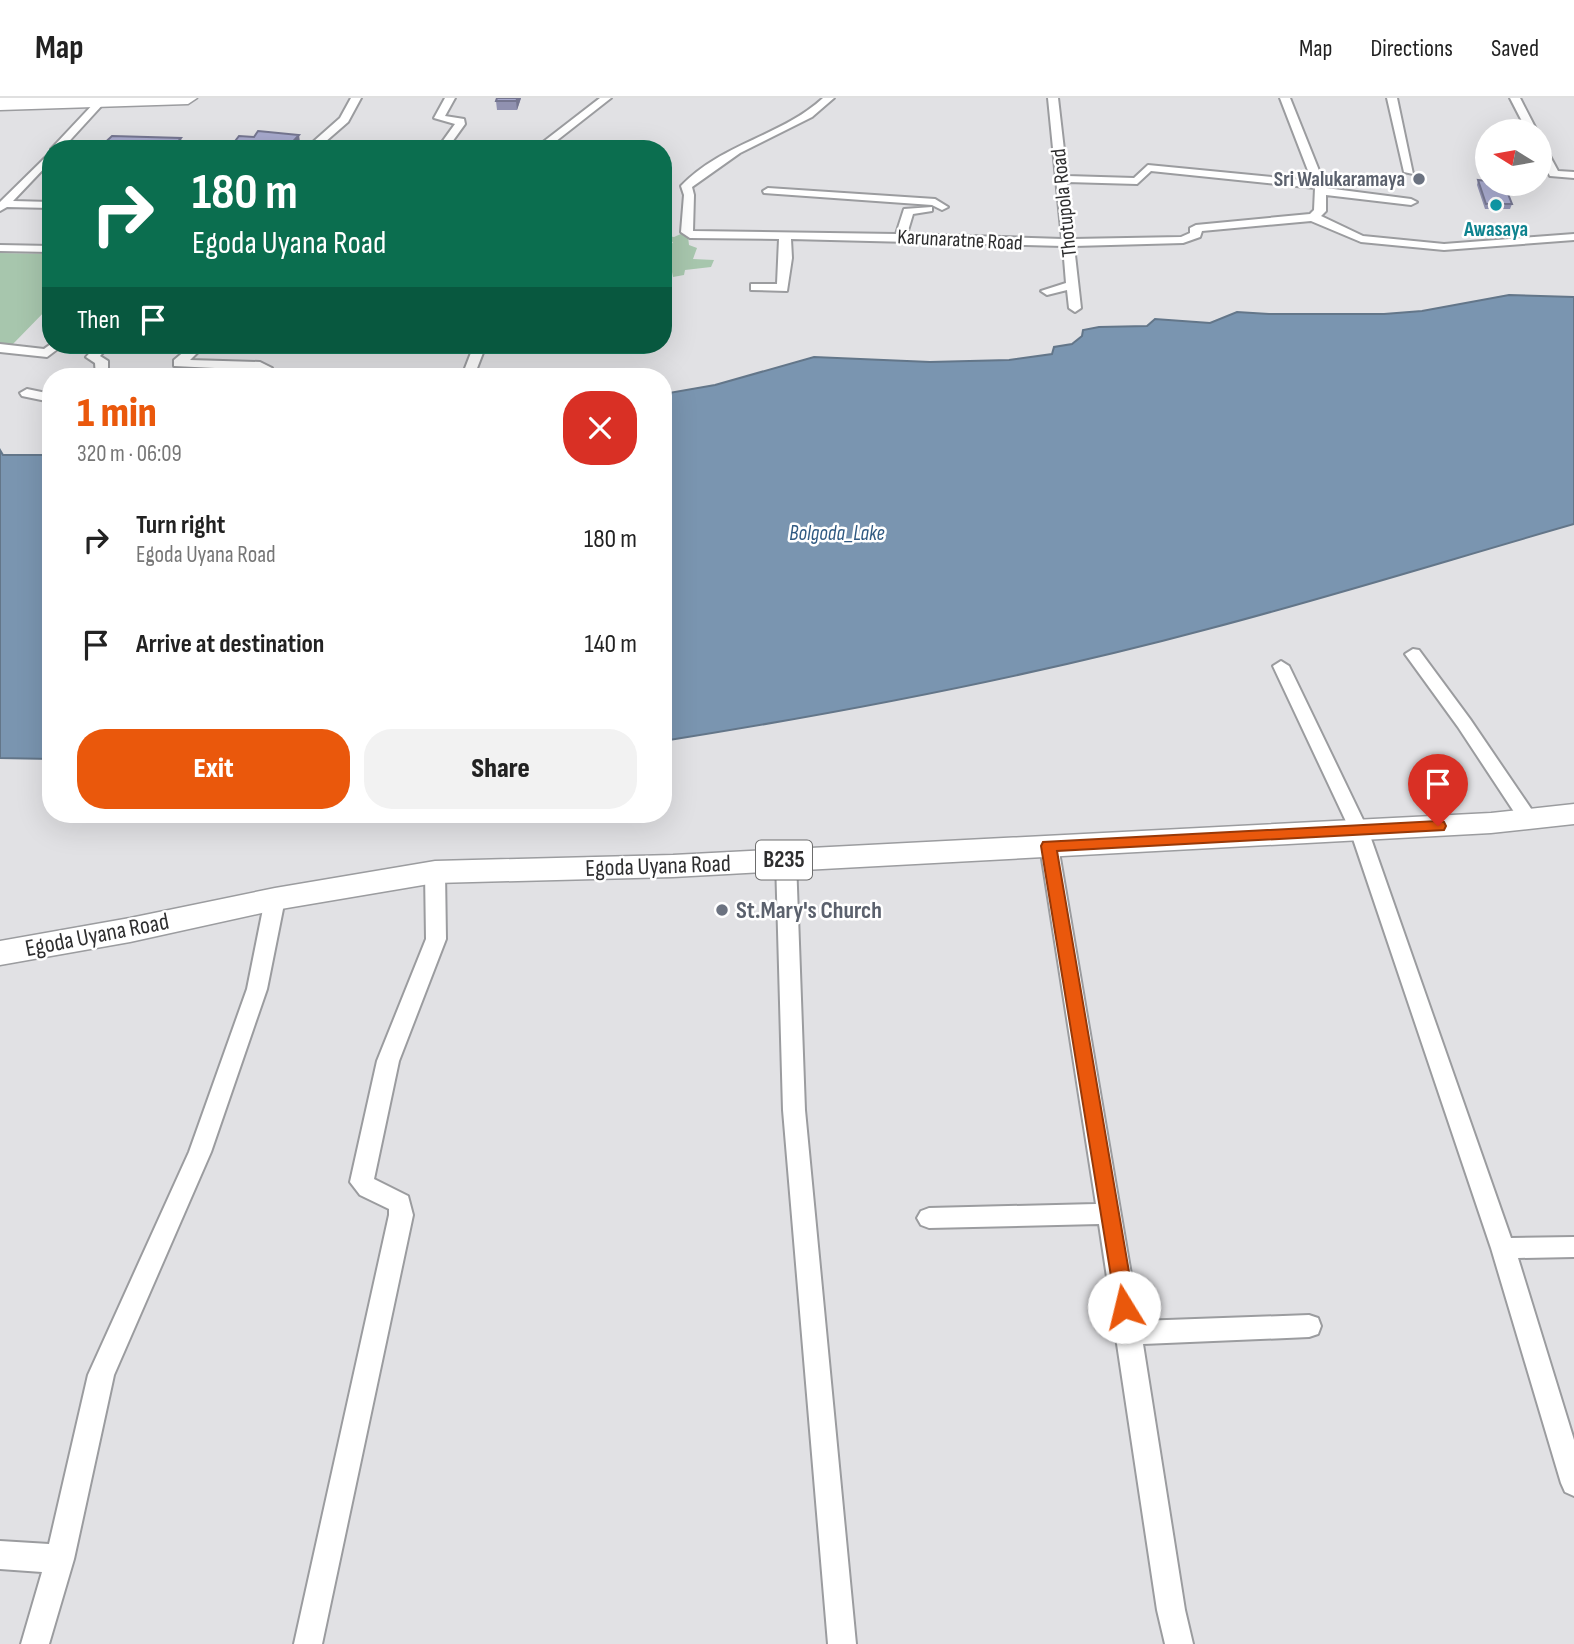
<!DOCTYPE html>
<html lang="en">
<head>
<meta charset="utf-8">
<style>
  :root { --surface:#fff; --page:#f2f2f2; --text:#222; --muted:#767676; --line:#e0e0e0; --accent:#ea580c }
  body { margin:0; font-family:"Sofia Sans Condensed",sans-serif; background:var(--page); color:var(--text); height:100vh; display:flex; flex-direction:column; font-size:26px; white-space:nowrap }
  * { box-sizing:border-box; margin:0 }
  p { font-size:23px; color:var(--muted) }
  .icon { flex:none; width:38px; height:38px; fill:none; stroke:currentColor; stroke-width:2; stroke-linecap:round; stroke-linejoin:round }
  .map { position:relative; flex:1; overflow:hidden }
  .sheet { position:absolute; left:42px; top:270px; width:630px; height:455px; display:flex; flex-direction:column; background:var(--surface); border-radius:28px; box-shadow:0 7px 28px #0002 }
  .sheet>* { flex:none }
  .hud { position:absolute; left:42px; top:42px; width:630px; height:214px; border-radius:28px; box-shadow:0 7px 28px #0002; background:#0b6e4f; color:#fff; overflow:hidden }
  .needle { width:46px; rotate:281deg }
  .fabs { position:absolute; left:1475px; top:21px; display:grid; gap:14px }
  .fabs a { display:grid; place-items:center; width:77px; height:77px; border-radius:50%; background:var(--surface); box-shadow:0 7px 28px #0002; font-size:35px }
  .pin { position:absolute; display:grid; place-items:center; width:60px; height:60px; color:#fff; margin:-72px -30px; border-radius:50% 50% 50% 0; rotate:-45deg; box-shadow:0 0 7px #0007 }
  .pin .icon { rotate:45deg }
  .me { position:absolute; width:77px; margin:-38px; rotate:351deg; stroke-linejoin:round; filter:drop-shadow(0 0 5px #0008) }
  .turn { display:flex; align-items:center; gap:24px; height:147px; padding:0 35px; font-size:32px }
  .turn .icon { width:91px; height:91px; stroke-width:2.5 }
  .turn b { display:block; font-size:49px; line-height:60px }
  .then { display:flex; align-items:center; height:66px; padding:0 35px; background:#0003; gap:14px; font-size:26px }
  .round { display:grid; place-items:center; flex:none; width:74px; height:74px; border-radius:28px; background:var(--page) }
  .headline { display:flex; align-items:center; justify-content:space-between; height:119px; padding:0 35px }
  h1 { font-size:42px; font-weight:800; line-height:52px; color:var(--accent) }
  .cta { display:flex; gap:14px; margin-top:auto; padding:14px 35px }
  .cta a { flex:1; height:80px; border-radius:28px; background:var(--accent); color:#fff; font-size:28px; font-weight:800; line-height:80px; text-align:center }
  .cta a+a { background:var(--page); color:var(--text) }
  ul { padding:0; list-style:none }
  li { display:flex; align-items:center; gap:21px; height:105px; padding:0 35px }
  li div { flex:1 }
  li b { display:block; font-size:26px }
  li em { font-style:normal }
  header { display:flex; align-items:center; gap:42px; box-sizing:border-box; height:98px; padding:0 35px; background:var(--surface); border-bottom:2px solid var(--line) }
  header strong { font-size:33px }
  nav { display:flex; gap:38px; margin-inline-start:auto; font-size:24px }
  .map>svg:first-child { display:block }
  .green { fill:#a7c6ad }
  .water { fill:#7a95b0; stroke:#637689; stroke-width:2 }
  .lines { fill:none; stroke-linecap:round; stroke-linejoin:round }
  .street-casing { stroke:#9b9c9f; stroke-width:4 }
  .primary-casing { stroke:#9b9c9f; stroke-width:3 }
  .highway-casing { stroke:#9b9c9f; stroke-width:3 }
  .street { fill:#fff; fill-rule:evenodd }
  .primary { fill:#fff; fill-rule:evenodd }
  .highway { fill:#fff; fill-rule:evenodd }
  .wall { fill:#9091b0 }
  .shaded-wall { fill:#757690 }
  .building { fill:#a7a9cd; stroke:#757690; stroke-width:2 }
  .route { fill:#ea580c; stroke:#983908; stroke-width:2 }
  .worship-dot { fill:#6b7280; stroke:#fff; stroke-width:2.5 }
  .culture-dot { fill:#0f9aa8; stroke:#fff; stroke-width:2.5 }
  .labels { text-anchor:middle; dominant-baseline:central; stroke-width:5; stroke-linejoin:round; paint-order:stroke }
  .far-worship-label { font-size:21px; font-weight:bold; fill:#5b616d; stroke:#fff; text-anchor:end }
  .far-street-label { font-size:21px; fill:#2e2e2f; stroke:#fff }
  .far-culture-label { font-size:21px; font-weight:bold; fill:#0d838f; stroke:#fff }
  .far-water-label { font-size:21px; font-style:italic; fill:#305a82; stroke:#fff }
  .shield { fill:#fff; stroke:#6d6d6d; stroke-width:2 }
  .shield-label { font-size:23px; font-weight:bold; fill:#2e2e2f }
  .street-label { font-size:24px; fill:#2e2e2f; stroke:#fff }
  .worship-label { font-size:24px; font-weight:bold; fill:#5b616d; stroke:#fff; text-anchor:start }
</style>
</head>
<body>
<header>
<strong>Map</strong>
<nav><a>Map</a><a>Directions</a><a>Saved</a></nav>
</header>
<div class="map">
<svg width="1574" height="1546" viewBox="0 0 1574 1546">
  <rect width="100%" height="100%" fill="#e1e1e4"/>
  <path class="green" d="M 683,135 L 688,139 L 689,147 L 697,150 L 693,161 L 714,162 L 711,169 L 685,172 L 684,177 L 673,179 L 672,174 L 663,171 L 663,164 L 666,164 L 670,157 L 666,154 L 673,144 L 663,142 L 663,137 L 674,139 Z
    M 0,155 L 51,156 L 51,207 L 11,248 L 0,247 Z"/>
  <path class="water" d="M 1509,197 L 1574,199 L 1574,426 C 1452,461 1330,499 1208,531 C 1029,579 846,614 663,643 L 663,296 L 715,287 L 814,259 L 930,264 L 1009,262 L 1052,256 L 1054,249 L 1072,246 L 1082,238 L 1083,232 L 1099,229 L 1147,228 L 1155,221 L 1210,225 L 1237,214 L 1269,216 L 1384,216 L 1422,213 Z
    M 0,352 L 3,357 L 51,357 L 51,661 L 0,660 Z"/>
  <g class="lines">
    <defs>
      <path id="street" d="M 351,0 L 361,0 L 348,24 L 317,51 L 305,51 L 340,20 Z
        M 445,0 L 455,0 L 445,18 L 464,21 L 465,26 L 447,51 L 437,51 L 455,26 L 434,20 Z
        M 600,0 L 611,0 L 546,51 L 534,51 Z
        M 823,0 L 834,0 L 812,19 L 740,55 L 692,89 L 694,97 L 693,133 L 896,136 L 904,111 L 932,109 L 932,113 L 913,116 L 907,136 L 1062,141 L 1048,0 L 1058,0 L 1067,78 L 1134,80 L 1148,67 L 1312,83 L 1280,0 L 1290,0 L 1326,90 L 1411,101 L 1417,104 L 1411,107 L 1326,97 L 1326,113 L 1321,118 L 1363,138 L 1444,146 L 1574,136 L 1574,142 L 1444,152 L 1361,144 L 1311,123 L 1202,133 L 1200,139 L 1183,145 L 1074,148 L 1081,210 L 1075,214 L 1069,210 L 1067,192 L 1047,197 L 1041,193 L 1066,185 L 1063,148 L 791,141 L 792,160 L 787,193 L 751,192 L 751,186 L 777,186 L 779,141 L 690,140 L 681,134 L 684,97 L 681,88 C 722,45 782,38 823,0 ZM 1151,73 L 1315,90 L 1314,112 L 1310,116 L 1196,127 L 1190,130 L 1190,135 L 1181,139 L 1073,141 L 1067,84 L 1137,86 Z
        M 1387,0 L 1397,0 L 1413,76 L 1404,74 Z
        M 1510,0 L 1520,0 L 1537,33 L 1527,33 Z
        M 97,2 L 105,4 L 62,51 L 51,51 Z
        M 1540,46 L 1545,49 L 1558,73 L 1574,74 L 1574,80 L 1550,78 L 1540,59 Z
        M 51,54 L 51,63 L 13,103 L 51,104 L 51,110 L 7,109 L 0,113 L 0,104 Z
        M 768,90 L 935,101 L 948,109 L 942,112 L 932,107 L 764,95 L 763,93 Z
        M 0,147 L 51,148 L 51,154 L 0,153 Z
        M 0,246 L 44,251 L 51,246 L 63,247 L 47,259 L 0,254 Z
        M 97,247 L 110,247 L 100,258 L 108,263 L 108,278 L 96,278 L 95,265 L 86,259 Z
        M 192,247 L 205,247 L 190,262 L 260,264 L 272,270 L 273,278 L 260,278 L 260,274 L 257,272 L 174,268 L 174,262 Z
        M 474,247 L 486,247 L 474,278 L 462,278 Z
        M 27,291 L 51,296 L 51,304 L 22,298 L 20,295 Z
        M 1413,551 L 1419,552 L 1470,621 L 1536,718 L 1538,722 L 1536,726 L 1522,726 L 1458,629 L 1405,556 Z
        M 1281,563 L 1289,568 L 1368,732 L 1511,1140 L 1574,1139 L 1574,1159 L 1518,1160 L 1574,1342 L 1574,1398 L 1565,1394 L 1561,1385 L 1491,1150 L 1350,732 L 1273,568 Z
        M 1049,742 L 1056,743 L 1058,748 L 1139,1223 L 1309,1217 L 1318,1220 L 1321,1228 L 1318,1236 L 1309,1239 L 1143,1246 L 1185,1512 L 1193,1546 L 1165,1546 L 1157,1512 L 1099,1126 L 929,1130 L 921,1127 L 917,1120 L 921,1113 L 929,1110 L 1096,1106 L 1040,748 L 1042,743 Z
        M 786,755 L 793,757 L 796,762 L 805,1012 L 856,1546 L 828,1546 L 783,1012 L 776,762 L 779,757 Z
        M 435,767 L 442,769 L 445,774 L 446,841 L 399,963 L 374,1081 L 408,1098 L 413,1117 L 322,1546 L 294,1546 L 389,1117 L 389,1111 L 360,1097 L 350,1084 L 377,963 L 426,841 L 425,774 L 428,769 Z
        M 275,794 L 282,796 L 285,801 L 267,891 L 211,1054 L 114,1277 L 74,1461 L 49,1546 L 21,1546 L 42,1474 L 0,1471 L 0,1443 L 49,1446 L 88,1277 L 189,1054 L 247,891 L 265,801 L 268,796 Z"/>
      <path id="primary" d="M 1574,706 L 1574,726 L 1491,735 L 673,779 L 435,785 L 275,812 L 130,844 L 0,867 L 0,843 L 130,820 L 275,790 L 435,763 L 673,757 L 1491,715 Z"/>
      <path id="highway" d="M 0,0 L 197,0 L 188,6 L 0,12 Z"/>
    </defs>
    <use href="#street" class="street-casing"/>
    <use href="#primary" class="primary-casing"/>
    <use href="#highway" class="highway-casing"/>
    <use href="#street" class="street"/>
    <use href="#primary" class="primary"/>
    <use href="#highway" class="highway"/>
  </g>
  <path class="wall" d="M 521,0 L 517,12 L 497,12 L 496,3 Z
    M 1478,82 L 1512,106 L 1510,111 L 1485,111 L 1477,87 Z"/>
  <path class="shaded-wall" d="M 518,0 L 521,0 L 517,12 L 516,3 Z
    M 299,37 L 301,51 L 286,51 Z
    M 181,40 L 183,51 L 172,51 Z"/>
  <path class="building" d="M 497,0 L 518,0 L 516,3 L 496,3 Z
    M 258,33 L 299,37 L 286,51 L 229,51 L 239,38 L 254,39 Z
    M 112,38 L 181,40 L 172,51 L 98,51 Z
    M 1478,82 L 1488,83 L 1488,86 L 1504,86 L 1512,106 L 1486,106 Z"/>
  <path class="route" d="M 1438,723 L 1444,724 L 1446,728 L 1444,732 L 1057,753 L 1135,1209 L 1132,1215 L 1124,1218 L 1117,1215 L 1041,748 L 1043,744 Z"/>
  <g class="worship-dot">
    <circle cx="1419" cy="81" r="7"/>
    <circle cx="722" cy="812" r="7"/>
  </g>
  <circle class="culture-dot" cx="1496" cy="107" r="7"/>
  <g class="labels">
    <g class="far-worship-label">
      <text x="1405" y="81">Sri Walukaramaya</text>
    </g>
    <g class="far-street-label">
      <text transform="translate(1064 105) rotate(-96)">Thotupola Road</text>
      <text transform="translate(960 142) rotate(3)">Karunaratne Road</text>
    </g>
    <g class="far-culture-label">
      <text x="1496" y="131">Awasaya</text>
    </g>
    <g class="far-water-label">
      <text x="837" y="435">Bolgoda_Lake</text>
    </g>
    <rect class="shield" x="756" y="742.5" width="56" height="39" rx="5"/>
    <g class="shield-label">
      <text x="784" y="762">B235</text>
    </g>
    <g class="street-label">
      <text transform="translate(658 768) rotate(-2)">Egoda Uyana Road</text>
      <text transform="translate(97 837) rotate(-11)">Egoda Uyana Road</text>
    </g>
    <g class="worship-label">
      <text x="736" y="812">St.Mary's Church</text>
    </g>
  </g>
</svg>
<div class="fabs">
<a><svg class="needle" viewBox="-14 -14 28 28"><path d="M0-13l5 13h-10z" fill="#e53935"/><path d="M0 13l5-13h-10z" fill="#767676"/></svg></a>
</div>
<div class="pin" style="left:1438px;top:728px;background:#d93025"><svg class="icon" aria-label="arrive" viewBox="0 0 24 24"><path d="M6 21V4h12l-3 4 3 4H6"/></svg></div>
<svg class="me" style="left:1124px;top:1209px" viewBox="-20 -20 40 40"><circle r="19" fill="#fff"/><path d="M0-13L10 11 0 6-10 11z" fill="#ea580c"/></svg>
<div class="hud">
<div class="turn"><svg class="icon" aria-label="right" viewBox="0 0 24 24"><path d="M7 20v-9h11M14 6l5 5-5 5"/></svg><div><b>180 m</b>Egoda Uyana Road</div></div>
<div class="then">Then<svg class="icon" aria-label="arrive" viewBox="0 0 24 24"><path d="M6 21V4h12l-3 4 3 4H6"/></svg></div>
</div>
<section class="sheet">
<div class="headline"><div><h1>1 min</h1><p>320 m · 06:09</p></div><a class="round" style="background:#d93025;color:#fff"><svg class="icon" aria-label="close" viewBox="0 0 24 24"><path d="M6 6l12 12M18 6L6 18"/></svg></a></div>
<ul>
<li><svg class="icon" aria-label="right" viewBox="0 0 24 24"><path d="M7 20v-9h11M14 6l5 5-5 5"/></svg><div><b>Turn right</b><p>Egoda Uyana Road</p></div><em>180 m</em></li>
<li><svg class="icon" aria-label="arrive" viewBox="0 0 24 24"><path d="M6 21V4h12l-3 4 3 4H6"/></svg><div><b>Arrive at destination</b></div><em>140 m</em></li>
</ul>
<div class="cta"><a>Exit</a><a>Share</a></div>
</section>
</div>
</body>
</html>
